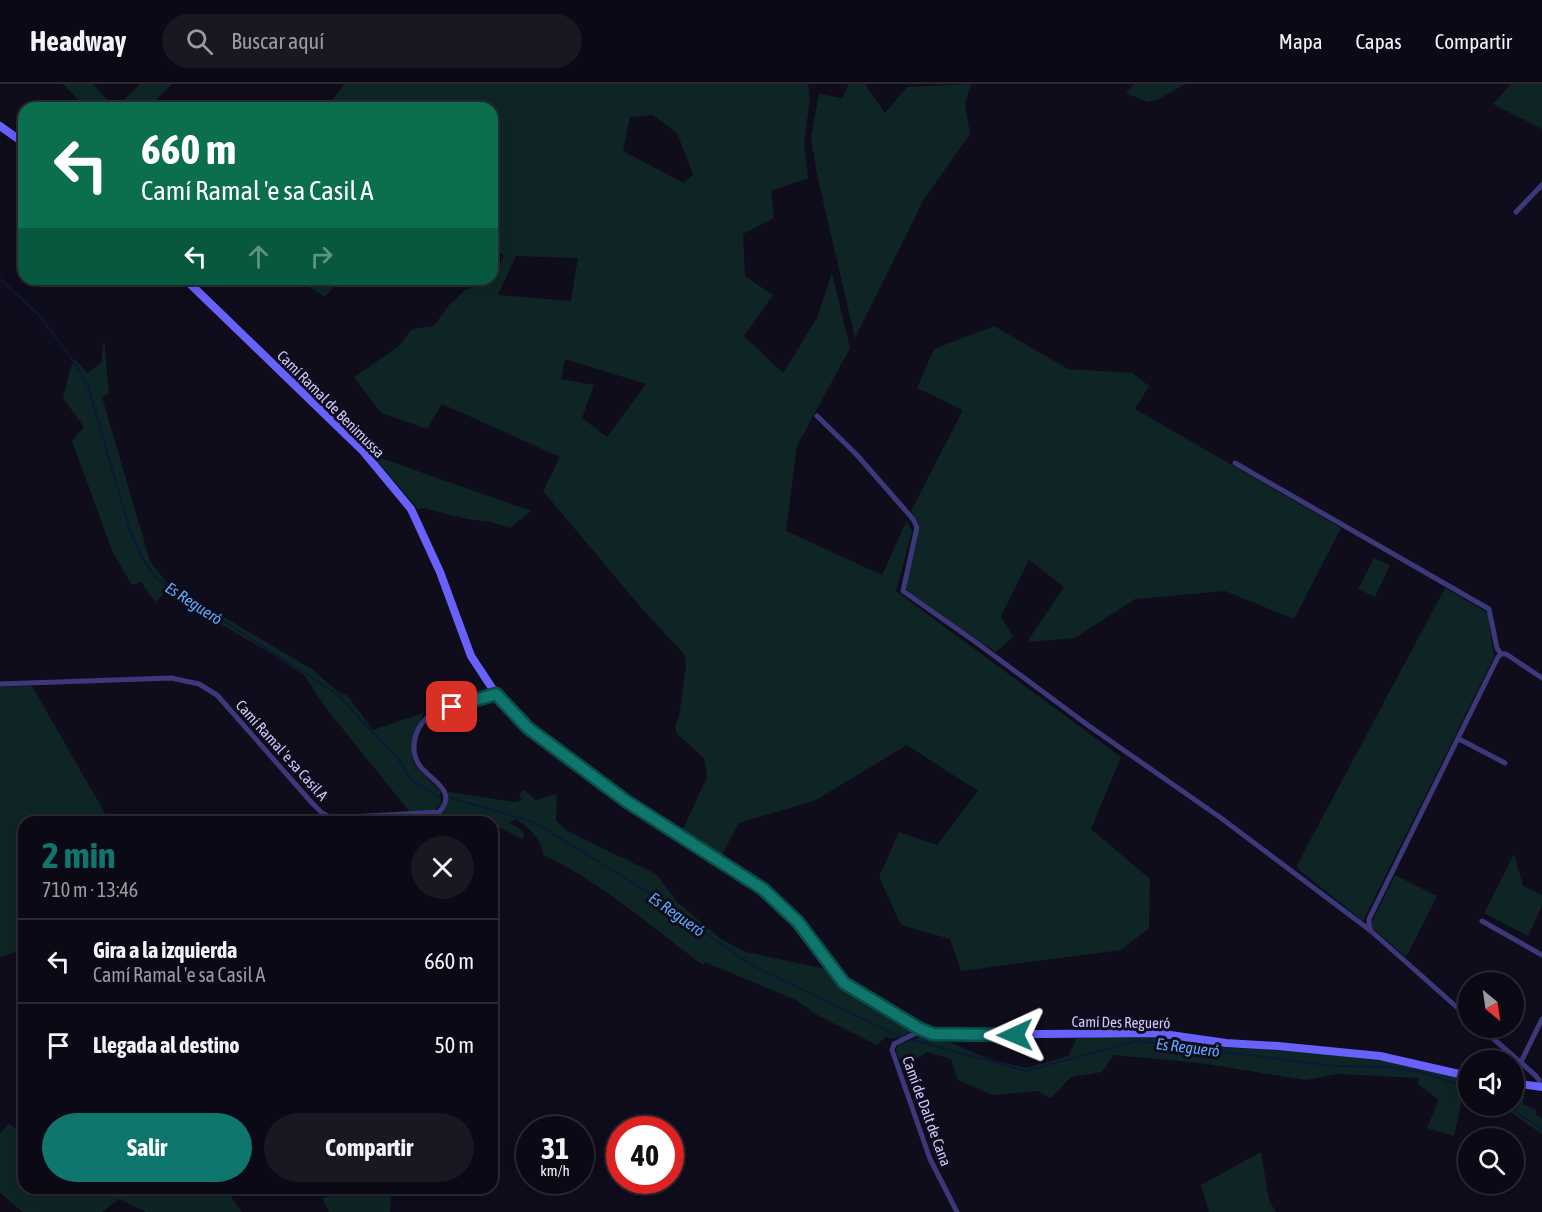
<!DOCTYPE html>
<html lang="es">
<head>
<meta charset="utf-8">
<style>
  :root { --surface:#0b0915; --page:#191722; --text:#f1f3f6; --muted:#9a9aa0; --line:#2b2a34; --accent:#0f766e }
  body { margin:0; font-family:"Asap Condensed",sans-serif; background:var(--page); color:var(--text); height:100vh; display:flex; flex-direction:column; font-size:22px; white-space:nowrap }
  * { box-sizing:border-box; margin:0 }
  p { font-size:20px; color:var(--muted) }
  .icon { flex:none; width:33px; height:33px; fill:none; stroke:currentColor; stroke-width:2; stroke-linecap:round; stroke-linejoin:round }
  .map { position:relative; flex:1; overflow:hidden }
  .panel { position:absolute; left:18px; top:732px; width:480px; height:378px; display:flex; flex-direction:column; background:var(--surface); border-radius:18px; box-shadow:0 3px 15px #0003,0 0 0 2px var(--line) }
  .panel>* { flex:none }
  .top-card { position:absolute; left:18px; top:18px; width:480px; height:183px; border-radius:18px; box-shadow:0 3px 15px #0003,0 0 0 2px var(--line); background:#0b6e4f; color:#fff; overflow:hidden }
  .needle { width:39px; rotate:151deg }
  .buttons { position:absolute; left:1458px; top:888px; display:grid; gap:12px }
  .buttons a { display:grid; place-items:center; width:66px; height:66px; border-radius:50%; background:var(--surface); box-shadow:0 3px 15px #0003,0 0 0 2px var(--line); font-size:30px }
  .speed { position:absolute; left:516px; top:1032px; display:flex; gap:12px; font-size:30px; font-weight:700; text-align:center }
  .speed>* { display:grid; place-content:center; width:78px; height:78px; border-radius:50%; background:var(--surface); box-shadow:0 3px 15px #0003,0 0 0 2px var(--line); line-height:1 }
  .speed small { font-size:15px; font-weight:400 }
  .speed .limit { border:9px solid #d22; background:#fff; color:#111 }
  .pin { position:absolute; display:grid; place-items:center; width:51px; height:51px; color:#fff; margin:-26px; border-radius:12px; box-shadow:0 3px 9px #0006 }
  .me { position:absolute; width:66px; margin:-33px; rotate:269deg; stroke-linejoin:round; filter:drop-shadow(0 0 4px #0008) }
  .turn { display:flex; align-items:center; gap:21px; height:126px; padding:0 24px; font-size:27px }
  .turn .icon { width:78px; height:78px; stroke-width:2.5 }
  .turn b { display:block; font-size:42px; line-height:51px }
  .lanes { display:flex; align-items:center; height:57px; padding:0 24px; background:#0003; justify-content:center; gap:30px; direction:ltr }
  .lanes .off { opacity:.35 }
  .round { display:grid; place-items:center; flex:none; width:63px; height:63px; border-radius:32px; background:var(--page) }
  .overview { display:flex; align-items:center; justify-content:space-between; height:102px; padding:0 24px }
  h1 { font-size:36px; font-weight:700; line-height:45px; color:var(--accent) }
  .button { display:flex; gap:12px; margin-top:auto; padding:12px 24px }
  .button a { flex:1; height:69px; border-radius:36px; background:var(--accent); color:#fff; font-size:24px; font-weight:700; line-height:69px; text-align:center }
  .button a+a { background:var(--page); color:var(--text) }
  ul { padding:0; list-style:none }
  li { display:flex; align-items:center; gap:18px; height:84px; padding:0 24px; border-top:2px solid var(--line) }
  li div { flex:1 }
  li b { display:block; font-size:22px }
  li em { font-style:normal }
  header { display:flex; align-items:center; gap:36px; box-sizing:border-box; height:84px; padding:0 30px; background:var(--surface); border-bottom:2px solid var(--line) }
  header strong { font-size:28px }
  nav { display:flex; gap:33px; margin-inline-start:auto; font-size:21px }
  .search { width:420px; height:54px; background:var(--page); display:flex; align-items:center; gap:15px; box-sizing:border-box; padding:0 21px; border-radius:33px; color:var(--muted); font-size:22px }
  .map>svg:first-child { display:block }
  .green { fill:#0f2525; fill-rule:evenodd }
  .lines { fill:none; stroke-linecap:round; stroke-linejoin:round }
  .stream { stroke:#091937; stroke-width:2 }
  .street { stroke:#3c387a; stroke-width:5 }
  .secondary { stroke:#6961fb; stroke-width:8 }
  .route-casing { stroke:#0a4d48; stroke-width:15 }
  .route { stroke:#0f766e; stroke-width:10 }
  .labels { text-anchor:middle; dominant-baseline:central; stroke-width:6; stroke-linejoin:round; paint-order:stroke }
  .street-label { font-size:15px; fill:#cfc8fe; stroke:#0f0c1c }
  .water-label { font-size:16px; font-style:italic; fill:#59acfb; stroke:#0f0c1c }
</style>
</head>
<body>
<header>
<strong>Headway</strong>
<div class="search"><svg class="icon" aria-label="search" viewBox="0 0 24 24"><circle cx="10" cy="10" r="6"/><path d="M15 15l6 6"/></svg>Buscar aquí</div>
<nav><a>Mapa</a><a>Capas</a><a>Compartir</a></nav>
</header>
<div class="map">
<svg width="1542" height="1128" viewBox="0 0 1542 1128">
  <rect width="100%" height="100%" fill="#0f0c1c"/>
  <path class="green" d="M 63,0 L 93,0 L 114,24 L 86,24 Z
    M 140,0 L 172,0 L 148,24 L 124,24 L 120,19 Z
    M 345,0 L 808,0 L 810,15 L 804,58 L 808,94 L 771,107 L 774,134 L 743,150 L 745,192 L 773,211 L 744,252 L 783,289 L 817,234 L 832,189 L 850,264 L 797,362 L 786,447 L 882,491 L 907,436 L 912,448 L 896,507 L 1121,673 L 1091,745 L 1150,795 L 1149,844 L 1121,866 L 961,887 L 950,855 L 901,841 L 879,793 L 899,748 L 937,761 L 978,707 L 907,661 L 816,716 L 739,739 L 721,772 L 681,749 L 707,693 L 704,674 L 677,650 L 675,642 L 679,633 L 686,582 L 685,571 L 644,527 L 543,407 L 560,373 L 442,320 L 427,345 L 381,329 L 354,293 L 398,263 L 412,245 L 434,242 L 449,221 L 465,206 L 492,195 L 504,172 L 492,160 L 492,24 L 325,24 ZM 653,31 L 677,49 L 693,90 L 684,99 L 623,67 L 630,33 ZM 516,172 L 578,174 L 571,217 L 498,211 ZM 565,275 L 646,300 L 607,353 L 582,334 L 594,301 L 561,295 Z
    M 849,0 L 865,0 L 885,29 L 907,3 L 971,0 L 965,19 L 970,50 L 924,115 L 855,254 L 817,91 L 811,53 L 819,10 L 842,14 Z
    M 1134,0 L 1185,0 L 1159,15 L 1147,18 L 1126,9 Z
    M 1511,0 L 1542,0 L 1542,45 L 1493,20 Z
    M 296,195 L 341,195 L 325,213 Z
    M 994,242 L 1068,285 L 1132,289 L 1149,302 L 1135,325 L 1341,444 L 1294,535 L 1225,507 L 1135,515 L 1075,554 L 1027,558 L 1064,503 L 1029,476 L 1001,532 L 1013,553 L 996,568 L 909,510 L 905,501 L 920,441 L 911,427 L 963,326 L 917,304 L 934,265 Z
    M 104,254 L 109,310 L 102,313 L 150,477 L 167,499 L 313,586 L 338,608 L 347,611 L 373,646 L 424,629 C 416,646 403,670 420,687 C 426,694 434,700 440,707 L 441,720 C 433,730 421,728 409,727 L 325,623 L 305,592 L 277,573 L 166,508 L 155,518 L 141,498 L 132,501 L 113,469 L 72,357 L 84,343 L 63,314 L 71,283 L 75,275 L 87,289 L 101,279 Z
    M 372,371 L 531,427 L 510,444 L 491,438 L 467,435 L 423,424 L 418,425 Z
    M 1374,474 L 1390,481 L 1375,513 L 1358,505 Z
    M 1445,504 L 1488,529 L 1494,573 L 1363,837 L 1298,785 L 1297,781 Z
    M 32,602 L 110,738 L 24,738 L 24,865 L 0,873 L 0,603 Z
    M 524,706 L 536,716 L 557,710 L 556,737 L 567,747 L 656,790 L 677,818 L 721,855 L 746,868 L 825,885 L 835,897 L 913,946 C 904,953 896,956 885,953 L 877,961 L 817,931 L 796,916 L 705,878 L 703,881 C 651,843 602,798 543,771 C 542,755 528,742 515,735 L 510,739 L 524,748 L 523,755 L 500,744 L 492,744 L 492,738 L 434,738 L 429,735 C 443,729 445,723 448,708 L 515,718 L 522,716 L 519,710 Z
    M 1514,770 L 1523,802 L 1542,811 L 1542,822 L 1528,852 L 1484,829 Z
    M 1395,791 L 1437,812 L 1406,873 L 1370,842 Z
    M 1142,951 L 1219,963 L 1317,969 L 1400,979 L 1468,994 L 1468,1013 L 1463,1011 L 1454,1052 L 1427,1044 L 1439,1016 L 1418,1000 L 1419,994 L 1338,990 L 1306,996 L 1200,979 L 1114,971 L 1102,988 L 1071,993 L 1051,1014 L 1037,1007 L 992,1011 L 958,996 L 951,975 L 927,968 L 913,977 L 898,974 L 896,965 L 898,961 L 920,953 L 940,954 L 991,976 L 1027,984 L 1068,972 L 1077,954 Z
    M 1514,1003 L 1525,1004 L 1523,1020 L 1536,1026 L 1536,1031 L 1542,1035 L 1542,1050 L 1506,1025 L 1495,1022 L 1514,1022 Z
    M 9,1040 L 24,1050 L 24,1104 L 225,1104 L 242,1128 L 146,1128 L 119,1115 L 102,1128 L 23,1128 L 0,1109 L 0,1049 Z
    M 1261,1068 L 1269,1116 L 1276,1128 L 1209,1128 L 1201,1101 Z
    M 334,1104 L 389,1104 L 391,1110 L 390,1128 L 329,1128 L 322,1115 L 336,1109 Z"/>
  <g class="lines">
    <path class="stream" d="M 0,195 L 37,229 L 72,275 L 88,302 L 129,443 L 140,470 L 156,494 L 337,610 L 398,675 L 412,696 L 440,714
      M 451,714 L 534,738 L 646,807 L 751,881 L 901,953
      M 913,956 L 1026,987 L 1136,957 L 1335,982 L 1390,983 L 1424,989 L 1468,1004
      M 1507,1022 L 1542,1045"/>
    <path class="street" d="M 1516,128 L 1542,101
      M 817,332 L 857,371 L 913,435 L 917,443 L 903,507 L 977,559 L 1089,642 L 1221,734 L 1371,847
      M 1235,379 L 1489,525 L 1497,564 L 1501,570
      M 0,600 L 171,594 L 199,600 L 217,611 L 312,719 L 322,729 L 332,734 L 439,728 C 459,707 430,696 420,682 C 408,665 415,639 434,629 L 496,610
      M 1459,655 L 1505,679
      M 1482,837 L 1542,871
      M 1468,933 L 1371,847 L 1369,842 L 1369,835 L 1498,573 L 1501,570 L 1506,570 L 1542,594
      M 1481,944 L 1535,991 L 1539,996 L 1540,1002
      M 919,945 L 916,949 L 894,960 L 892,966 L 930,1075 L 957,1128
      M 1521,978 L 1542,935"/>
    <path class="secondary" d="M 0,42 L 24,59
      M 185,195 L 362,366 L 411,425 L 440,488 L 471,572 L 496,610 L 528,644 L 626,717 L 763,805 L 798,838 L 844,899 L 919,945 L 933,950 L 945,951 L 1156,949 L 1226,959 L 1278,962 L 1380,972 L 1468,992
      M 1514,999 L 1542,1003"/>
  </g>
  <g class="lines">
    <defs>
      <path id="route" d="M 452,623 L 496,610 L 528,644 L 626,717 L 763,805 L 798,838 L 844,899 L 920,945 L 933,950 L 1015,951"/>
    </defs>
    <use href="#route" class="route-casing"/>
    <use href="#route" class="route"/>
  </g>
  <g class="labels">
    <g class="street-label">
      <text transform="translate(331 320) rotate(45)">Camí Ramal de Benimussa</text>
      <text transform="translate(282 666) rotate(48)">Camí Ramal 'e sa Casil A</text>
      <text transform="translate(1121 938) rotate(1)">Camí Des Regueró</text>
      <text transform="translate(927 1027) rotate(70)">Camí de Dalt de Cana</text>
    </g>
    <g class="water-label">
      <text transform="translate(194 519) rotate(33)">Es Regueró</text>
      <text transform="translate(677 830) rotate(35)">Es Regueró</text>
      <text transform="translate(1188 963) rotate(7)">Es Regueró</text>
    </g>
  </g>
</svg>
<div class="buttons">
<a><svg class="needle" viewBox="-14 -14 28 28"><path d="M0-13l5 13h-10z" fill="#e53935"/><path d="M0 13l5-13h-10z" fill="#9a9aa0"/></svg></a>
<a><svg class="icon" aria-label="sound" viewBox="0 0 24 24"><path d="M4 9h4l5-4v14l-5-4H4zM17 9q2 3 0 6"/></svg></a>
<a><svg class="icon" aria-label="search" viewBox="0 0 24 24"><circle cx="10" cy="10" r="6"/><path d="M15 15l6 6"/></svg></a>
</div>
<div class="speed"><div>31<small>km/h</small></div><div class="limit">40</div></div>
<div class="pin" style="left:452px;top:623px;background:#d93025"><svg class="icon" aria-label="arrive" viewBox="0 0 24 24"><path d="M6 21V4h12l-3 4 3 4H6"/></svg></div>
<svg class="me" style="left:1015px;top:951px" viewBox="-20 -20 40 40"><path d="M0-17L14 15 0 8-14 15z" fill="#0f766e" stroke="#fff" stroke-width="4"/></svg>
<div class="top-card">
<div class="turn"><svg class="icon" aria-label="left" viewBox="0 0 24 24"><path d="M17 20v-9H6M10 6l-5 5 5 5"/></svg><div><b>660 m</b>Camí Ramal 'e sa Casil A</div></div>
<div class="lanes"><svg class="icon" aria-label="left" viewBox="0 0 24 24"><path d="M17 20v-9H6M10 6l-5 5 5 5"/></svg><svg class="icon off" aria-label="ahead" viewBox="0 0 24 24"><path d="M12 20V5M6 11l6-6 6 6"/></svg><svg class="icon off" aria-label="right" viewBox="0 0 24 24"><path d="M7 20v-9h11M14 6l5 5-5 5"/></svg></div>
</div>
<section class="panel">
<div class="overview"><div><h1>2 min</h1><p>710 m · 13:46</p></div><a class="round"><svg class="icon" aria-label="close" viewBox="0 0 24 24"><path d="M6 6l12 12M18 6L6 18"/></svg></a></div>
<ul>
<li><svg class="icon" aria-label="left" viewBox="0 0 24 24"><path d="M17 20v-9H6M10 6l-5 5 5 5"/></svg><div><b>Gira a la izquierda</b><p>Camí Ramal 'e sa Casil A</p></div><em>660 m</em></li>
<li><svg class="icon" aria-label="arrive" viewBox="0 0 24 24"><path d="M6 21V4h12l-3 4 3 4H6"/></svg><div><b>Llegada al destino</b></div><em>50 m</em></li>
</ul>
<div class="button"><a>Salir</a><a>Compartir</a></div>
</section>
</div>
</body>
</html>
